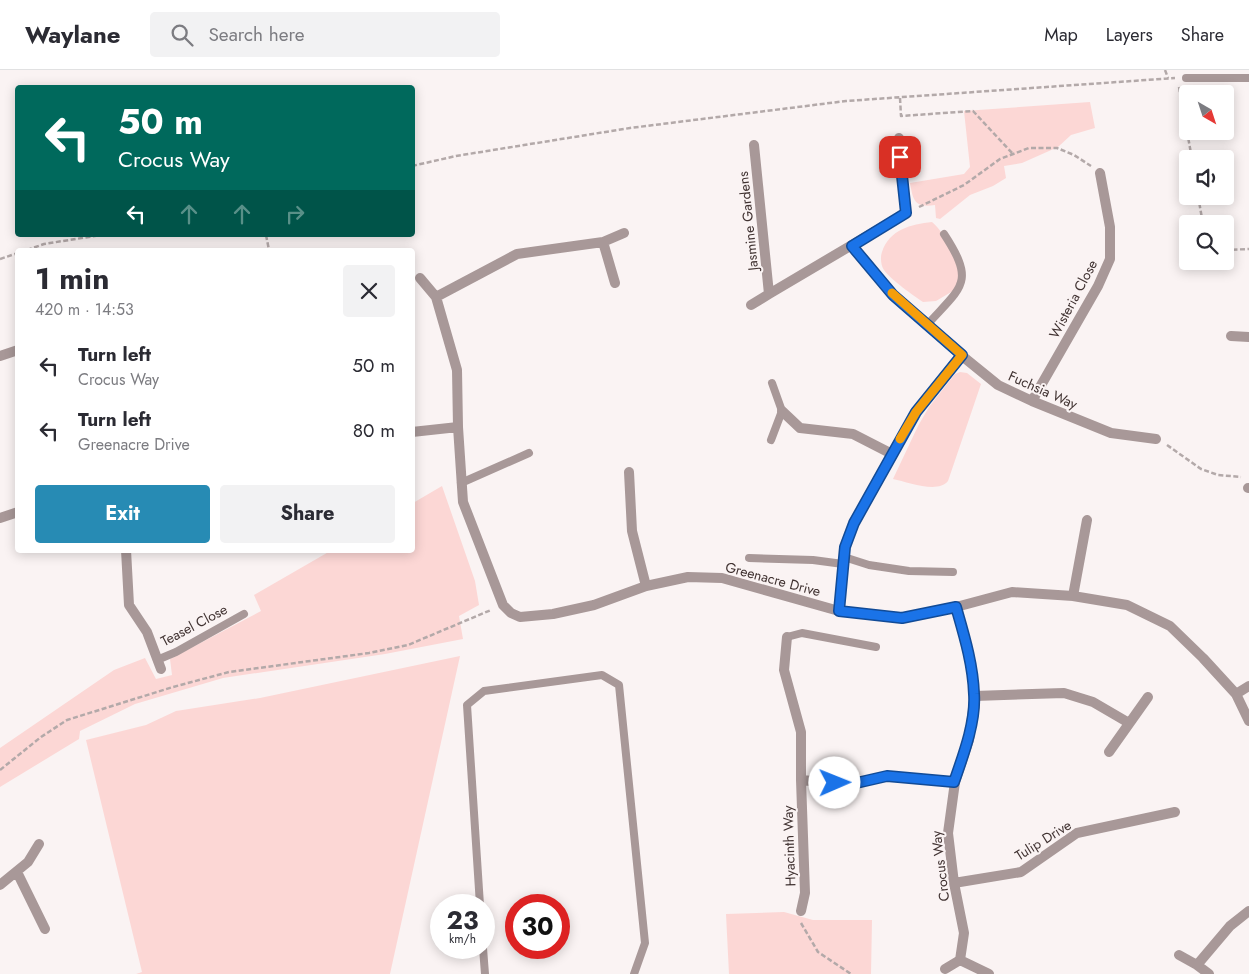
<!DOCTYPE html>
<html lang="en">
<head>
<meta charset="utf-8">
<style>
  :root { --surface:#fff; --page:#f2f2f3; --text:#2b2b33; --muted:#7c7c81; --line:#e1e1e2; --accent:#278bb4 }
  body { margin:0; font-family:Jost,sans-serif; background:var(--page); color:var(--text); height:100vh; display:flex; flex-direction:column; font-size:19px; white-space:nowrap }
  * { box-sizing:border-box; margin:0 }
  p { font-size:16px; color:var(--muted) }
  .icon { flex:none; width:28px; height:28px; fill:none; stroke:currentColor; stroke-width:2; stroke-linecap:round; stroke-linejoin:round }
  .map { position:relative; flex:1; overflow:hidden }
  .drawer { position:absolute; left:15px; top:178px; width:400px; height:305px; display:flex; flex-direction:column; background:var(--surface); border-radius:5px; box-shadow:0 2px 12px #0003 }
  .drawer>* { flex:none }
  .banner { position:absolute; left:15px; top:15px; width:400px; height:152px; border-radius:5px; box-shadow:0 2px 12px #0003; background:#00695c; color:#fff; overflow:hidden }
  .needle { width:32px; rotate:141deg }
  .fabs { position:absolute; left:1179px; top:15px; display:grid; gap:10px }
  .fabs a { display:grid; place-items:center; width:55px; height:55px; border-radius:5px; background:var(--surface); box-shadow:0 2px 12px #0003; font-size:25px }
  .speed { position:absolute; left:430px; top:824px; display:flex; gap:10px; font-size:25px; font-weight:700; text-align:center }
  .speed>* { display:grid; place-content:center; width:65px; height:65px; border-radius:50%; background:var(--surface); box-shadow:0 2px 12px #0003; line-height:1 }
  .speed small { font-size:12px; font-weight:400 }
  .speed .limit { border:8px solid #d22; background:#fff; color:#111 }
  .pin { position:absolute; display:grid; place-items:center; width:42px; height:42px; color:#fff; margin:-21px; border-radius:10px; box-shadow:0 2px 8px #0006 }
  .me { position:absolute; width:55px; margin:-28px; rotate:89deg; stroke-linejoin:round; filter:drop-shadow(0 0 4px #0008) }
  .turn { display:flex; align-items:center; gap:18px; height:105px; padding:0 20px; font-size:22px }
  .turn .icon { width:65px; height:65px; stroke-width:2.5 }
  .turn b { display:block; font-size:35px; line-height:42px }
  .lanes { display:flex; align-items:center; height:48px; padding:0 20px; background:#0003; justify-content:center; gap:25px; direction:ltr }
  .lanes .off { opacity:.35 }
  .round { display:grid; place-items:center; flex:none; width:52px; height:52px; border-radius:5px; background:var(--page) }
  .headline { display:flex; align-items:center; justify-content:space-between; height:85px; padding:0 20px }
  h1 { font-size:30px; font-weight:700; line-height:38px }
  .cta { display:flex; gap:10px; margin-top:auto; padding:10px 20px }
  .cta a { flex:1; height:58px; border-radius:5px; background:var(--accent); color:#fff; font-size:20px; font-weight:700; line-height:58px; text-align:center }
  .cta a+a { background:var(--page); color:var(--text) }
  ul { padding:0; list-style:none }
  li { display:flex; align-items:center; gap:15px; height:65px; padding:0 20px }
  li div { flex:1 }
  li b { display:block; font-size:19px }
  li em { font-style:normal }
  header { display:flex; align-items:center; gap:30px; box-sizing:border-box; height:70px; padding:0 25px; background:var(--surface); border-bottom:1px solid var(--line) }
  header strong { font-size:24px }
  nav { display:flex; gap:28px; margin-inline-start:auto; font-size:18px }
  .search { width:350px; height:45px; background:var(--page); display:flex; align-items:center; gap:12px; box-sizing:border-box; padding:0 18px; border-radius:5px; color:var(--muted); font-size:19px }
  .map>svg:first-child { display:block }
  .green { fill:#fcd7d5 }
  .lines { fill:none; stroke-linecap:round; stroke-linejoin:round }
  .path { stroke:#b3a9a9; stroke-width:2.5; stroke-dasharray:5 2.5; stroke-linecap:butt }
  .lane { stroke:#a89898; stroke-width:8 }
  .street { stroke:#a89898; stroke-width:10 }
  .route-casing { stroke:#114b97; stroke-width:12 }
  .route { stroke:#1a73e8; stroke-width:9 }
  .slow { stroke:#f59e0b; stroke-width:9 }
  .labels { text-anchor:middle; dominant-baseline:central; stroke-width:4; stroke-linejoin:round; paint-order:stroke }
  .street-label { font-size:14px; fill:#413332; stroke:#faf3f3 }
</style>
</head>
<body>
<header>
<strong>Waylane</strong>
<div class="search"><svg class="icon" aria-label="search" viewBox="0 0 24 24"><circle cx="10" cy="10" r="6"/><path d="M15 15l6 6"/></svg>Search here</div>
<nav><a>Map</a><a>Layers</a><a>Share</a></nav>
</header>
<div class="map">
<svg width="1249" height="904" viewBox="0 0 1249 904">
  <rect width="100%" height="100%" fill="#faf3f3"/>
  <path class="green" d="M 1090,32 L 1095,58 L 1071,65 L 1058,77 L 1022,93 L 1004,96 L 1006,108 L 993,116 L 970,125 L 940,149 L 936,148 L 935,135 C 915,138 913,131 910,113 L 964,104 L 970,97 L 964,41 Z
    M 932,152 C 942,160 959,188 961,201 C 961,206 959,213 958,218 L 936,231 L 923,232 C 914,226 890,209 884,200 C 881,196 880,187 882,182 C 889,160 911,154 932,152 Z
    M 960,302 L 967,303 L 981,314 L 948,411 C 938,424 908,412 893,409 L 918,356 L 929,337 L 955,304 Z
    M 442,416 L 475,511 L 479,535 L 459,546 L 463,569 L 385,584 L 223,608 L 135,634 L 80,661 L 79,669 L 0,717 L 0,678 L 114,600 L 145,588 L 156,609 L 172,605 L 170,589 L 261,541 L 254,525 L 332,480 L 412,480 L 413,433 Z
    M 460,586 L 390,904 L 136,904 L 142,902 L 86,670 L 146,655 L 176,641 L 260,628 Z
    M 784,842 L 813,850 L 872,850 L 871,904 L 729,904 L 726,844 Z"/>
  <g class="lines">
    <path class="path" d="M 1165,0 L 1168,8
      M 1179,17 L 1192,89
      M 900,28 L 901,46 L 973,41 L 1013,84
      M 412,96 L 456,86 L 630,58 L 846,31 L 1175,8
      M 1198,126 L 1203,154
      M 919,137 L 964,115 L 1000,89 L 1029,78 L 1057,78 L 1074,85 L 1091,96
      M 266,165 L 269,180
      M 27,180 L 44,174 L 101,165
      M 1225,180 L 1249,179
      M 0,189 L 18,183
      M 1167,375 L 1201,399 L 1218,405 L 1241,407
      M 0,700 L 41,667 L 67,650 L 173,617 L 229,602 L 369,583 L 408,575 L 491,540
      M 801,853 L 818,882 L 851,904"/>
    <path class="lane" d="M 1186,8 L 1249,8
      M 927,255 C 962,216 976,213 944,164
      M 771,370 L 782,341 L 772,313
      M 461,413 L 529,383
      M 844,487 L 869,495 L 909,501 L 953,502
      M 749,488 L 813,490 L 843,494
      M 787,567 L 802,563 L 876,577
      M 157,590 L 176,582 L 244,544
      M 480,835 L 467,635 L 484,621 L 602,605 L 619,615 L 645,873 L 634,904
      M 483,878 L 485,904"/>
    <path class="street" d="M 754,75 L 769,224 L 906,143 L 899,68
      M 603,172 L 624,163
      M 852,176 L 893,225 L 961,285 L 998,315 L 1032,331 L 1111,363 L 1156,369
      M 420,208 L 436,227 L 457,300 L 458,357 L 463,432 L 503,535 L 511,543 L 520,547 L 553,544 L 594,535 L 646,516 L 688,507 L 722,508 L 839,541 L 902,548 L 956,537 L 1012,522 L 1073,526 L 1127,535 L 1170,556 L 1203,588 L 1236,624 L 1249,651
      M 436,227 L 517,184 L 603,172 L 615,213
      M 751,235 L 769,224
      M 1231,266 L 1249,267
      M 0,286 L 18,280
      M 1032,331 L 1098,216 L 1110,189 L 1110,157 L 1100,103
      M 782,341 L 800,358 L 853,364 L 892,384
      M 412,362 L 458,357
      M 629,402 L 632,461 L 646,516
      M 1248,418 L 1249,418
      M 0,448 L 18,442
      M 126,480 L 129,535 L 147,562 L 161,599
      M 1073,526 L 1087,450
      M 839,541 L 845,477 L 854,453 L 916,342 L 961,285
      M 787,567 L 784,600 L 801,662 L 801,710 L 805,823 L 801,841
      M 1236,624 L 1249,616
      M 975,626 L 1064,623 L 1093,632 L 1129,653
      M 1109,682 L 1148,627
      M 801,710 L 852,714 L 887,706 L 955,712
      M 17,802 L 45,859
      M 954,813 L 1021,802 L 1077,763 L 1175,742
      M 0,815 L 28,792 L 39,774
      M 1179,885 L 1197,895
      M 960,890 L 989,904
      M 945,899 L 960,890 L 964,863 L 954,813 L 948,763 L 955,712 L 969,670 L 975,626 L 969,584 L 956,537
      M 1209,904 L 1197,895 L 1230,856 L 1249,841"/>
  </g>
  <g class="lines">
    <defs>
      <path id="route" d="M 835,713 L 852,714 L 887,706 L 954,712 C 963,686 976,652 974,624 C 973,594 964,565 956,537 L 902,548 L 839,541 L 845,477 L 854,453 L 916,342 L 962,285 L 893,225 L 852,176 L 906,143 L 900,87"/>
    </defs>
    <use href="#route" class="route-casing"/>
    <use href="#route" class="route"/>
    <path class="slow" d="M 892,223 L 962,285 L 916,342 L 900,369"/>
  </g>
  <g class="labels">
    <g class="street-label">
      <text transform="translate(748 151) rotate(-96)">Jasmine Gardens</text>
      <text transform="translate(1073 229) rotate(-62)">Wisteria Close</text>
      <text transform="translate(1043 320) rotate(24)">Fuchsia Way</text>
      <text transform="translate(773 509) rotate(15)">Greenacre Drive</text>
      <text transform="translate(194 555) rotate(-28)">Teasel Close</text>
      <text transform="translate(1043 770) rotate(-32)">Tulip Drive</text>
      <text transform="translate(789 776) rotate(-92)">Hyacinth Way</text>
      <text transform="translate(940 796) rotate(-97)">Crocus Way</text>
    </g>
  </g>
</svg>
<div class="fabs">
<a><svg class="needle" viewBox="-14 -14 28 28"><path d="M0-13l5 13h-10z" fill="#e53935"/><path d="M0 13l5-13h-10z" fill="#7c7c81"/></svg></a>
<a><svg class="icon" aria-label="sound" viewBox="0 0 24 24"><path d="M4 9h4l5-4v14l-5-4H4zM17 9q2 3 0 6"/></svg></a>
<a><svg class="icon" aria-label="search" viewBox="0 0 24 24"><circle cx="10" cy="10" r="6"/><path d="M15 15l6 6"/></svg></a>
</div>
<div class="speed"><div>23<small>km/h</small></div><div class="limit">30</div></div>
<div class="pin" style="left:900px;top:87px;background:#d93025"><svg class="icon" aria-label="arrive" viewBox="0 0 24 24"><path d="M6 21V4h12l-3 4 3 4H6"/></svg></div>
<svg class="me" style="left:835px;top:713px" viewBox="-20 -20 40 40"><circle r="19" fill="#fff"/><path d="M0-13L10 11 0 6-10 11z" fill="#1a73e8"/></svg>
<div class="banner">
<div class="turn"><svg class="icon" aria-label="left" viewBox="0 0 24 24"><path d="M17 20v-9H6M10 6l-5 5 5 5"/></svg><div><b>50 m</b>Crocus Way</div></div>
<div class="lanes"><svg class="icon" aria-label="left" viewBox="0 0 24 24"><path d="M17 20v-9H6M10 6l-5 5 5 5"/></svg><svg class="icon off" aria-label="ahead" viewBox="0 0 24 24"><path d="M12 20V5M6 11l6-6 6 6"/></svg><svg class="icon off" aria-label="ahead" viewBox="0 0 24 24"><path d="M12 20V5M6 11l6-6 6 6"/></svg><svg class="icon off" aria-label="right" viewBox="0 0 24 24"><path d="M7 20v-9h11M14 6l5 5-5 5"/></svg></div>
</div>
<section class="drawer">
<div class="headline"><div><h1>1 min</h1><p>420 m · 14:53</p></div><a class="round"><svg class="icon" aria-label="close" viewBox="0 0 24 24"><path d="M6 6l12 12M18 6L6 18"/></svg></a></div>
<ul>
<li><svg class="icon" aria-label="left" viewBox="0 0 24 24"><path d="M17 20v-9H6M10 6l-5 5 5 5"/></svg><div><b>Turn left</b><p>Crocus Way</p></div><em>50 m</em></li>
<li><svg class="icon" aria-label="left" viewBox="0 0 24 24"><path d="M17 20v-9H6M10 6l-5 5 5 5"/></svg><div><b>Turn left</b><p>Greenacre Drive</p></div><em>80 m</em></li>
</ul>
<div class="cta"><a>Exit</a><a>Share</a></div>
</section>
</div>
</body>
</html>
